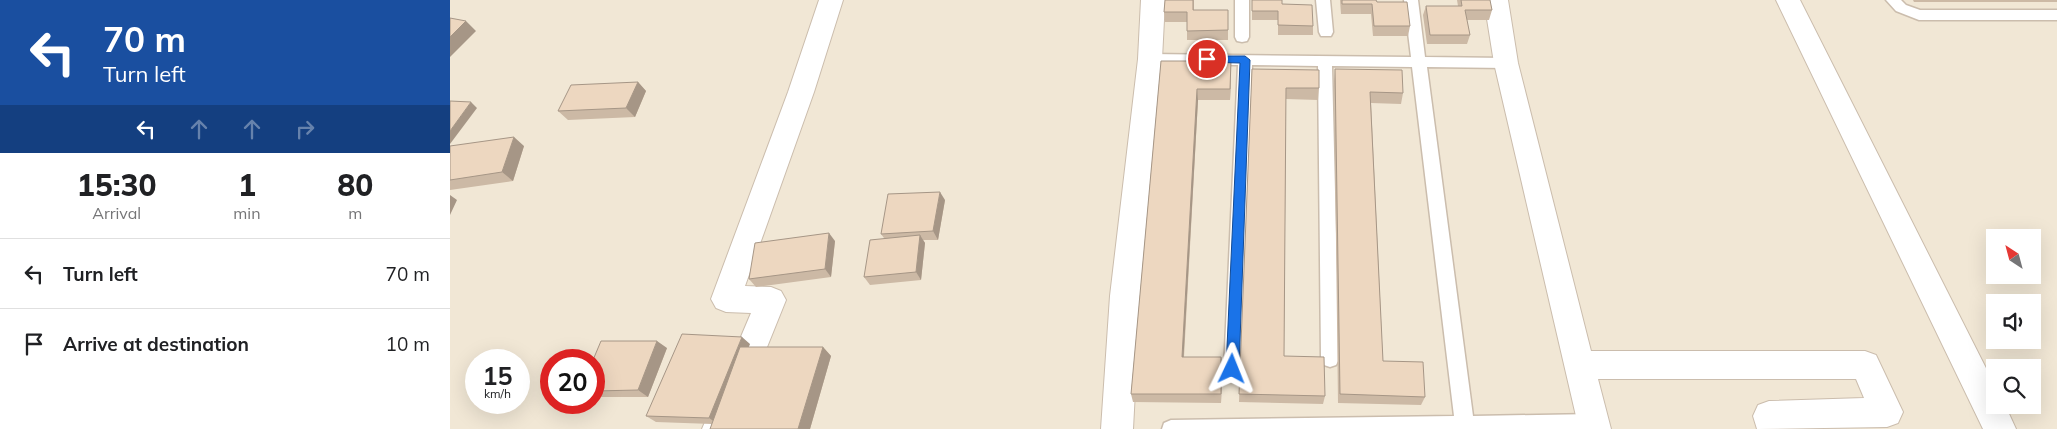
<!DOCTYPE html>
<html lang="en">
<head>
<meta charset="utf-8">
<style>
  :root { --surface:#fff; --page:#f6f6f6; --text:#202124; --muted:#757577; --line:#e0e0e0 }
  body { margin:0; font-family:Mulish,sans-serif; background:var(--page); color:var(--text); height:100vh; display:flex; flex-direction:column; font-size:19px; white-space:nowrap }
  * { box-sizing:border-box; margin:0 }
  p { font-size:16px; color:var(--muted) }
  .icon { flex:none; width:28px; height:28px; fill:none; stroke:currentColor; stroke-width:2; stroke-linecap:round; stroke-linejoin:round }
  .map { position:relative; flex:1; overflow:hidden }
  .details { display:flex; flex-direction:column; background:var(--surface); width:450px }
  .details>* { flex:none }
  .banner { background:#1a4fa0; color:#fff; overflow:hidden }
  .needle { width:32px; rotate:324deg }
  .fabs { position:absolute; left:1536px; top:229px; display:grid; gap:10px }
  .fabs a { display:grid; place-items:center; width:55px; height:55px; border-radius:0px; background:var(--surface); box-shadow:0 5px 20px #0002; font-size:25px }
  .speed { position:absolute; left:15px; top:349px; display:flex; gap:10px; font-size:25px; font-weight:700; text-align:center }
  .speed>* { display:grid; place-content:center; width:65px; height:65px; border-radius:50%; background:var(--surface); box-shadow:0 5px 20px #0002; line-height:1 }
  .speed small { font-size:12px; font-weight:400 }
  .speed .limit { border:8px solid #d22; background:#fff; color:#111 }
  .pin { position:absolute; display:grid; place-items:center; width:42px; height:42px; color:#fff; margin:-21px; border:2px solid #fff; border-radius:50%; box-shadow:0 1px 5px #0007 }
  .me { position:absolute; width:55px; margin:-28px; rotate:2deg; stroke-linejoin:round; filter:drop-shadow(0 0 4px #0008) }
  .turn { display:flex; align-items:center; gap:18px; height:105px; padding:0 20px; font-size:22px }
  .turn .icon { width:65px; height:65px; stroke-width:2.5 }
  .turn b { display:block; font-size:35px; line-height:42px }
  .lanes { display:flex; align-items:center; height:48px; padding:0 20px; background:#0003; justify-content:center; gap:25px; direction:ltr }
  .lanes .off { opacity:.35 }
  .eta { display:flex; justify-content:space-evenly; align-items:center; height:85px; text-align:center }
  .eta b { font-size:30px; font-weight:800; line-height:35px }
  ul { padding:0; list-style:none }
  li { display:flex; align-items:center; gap:15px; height:70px; padding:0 20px; border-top:1px solid var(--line) }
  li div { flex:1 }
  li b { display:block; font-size:19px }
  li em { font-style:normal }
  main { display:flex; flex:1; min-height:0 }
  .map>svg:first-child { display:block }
  .residential { fill:#f1e7d5; fill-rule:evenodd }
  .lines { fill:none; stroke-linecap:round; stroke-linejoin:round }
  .service-casing { stroke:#cbbdad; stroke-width:3 }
  .minor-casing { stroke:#cbbdad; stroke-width:2 }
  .service { fill:#fff; fill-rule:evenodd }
  .minor { fill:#fff; fill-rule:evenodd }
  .wall { fill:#ccb9a5 }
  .shaded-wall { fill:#a69686 }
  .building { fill:#edd7c0; stroke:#a69686 }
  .route { fill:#1a73e8; stroke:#114b97 }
</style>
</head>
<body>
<main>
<section class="details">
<div class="banner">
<div class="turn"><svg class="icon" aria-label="left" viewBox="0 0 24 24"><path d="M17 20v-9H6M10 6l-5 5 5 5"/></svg><div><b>70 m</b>Turn left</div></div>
<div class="lanes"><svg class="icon" aria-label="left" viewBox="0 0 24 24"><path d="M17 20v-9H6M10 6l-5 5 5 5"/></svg><svg class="icon off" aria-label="ahead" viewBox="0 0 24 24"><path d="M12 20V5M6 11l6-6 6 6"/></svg><svg class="icon off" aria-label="ahead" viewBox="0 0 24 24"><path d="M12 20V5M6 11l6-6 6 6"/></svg><svg class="icon off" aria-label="right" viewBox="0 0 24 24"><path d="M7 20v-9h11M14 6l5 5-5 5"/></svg></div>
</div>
<div class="eta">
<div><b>15:30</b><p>Arrival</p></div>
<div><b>1</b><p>min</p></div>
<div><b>80</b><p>m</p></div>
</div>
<ul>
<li><svg class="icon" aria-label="left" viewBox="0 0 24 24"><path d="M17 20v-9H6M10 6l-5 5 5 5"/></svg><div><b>Turn left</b></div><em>70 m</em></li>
<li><svg class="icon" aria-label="arrive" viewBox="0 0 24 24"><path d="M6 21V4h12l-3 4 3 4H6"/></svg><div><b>Arrive at destination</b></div><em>10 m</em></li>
</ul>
</section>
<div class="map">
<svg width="1607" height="429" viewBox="0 0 1607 429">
  <rect width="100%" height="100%" fill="#faf5e6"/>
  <path class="residential" d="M 0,0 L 1607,0 L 1607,429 L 0,429 ZM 1545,238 L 1582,238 L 1582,275 L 1545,275 ZM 1545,302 L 1582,302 L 1582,340 L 1545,340 ZM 26,360 L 69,360 L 69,402 L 26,402 ZM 101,360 L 144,360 L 144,402 L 101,402 ZM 1545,368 L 1582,368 L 1582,405 L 1545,405 Z"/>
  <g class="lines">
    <defs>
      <path id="service" d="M 785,0 L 799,0 L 799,37 L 797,41 L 792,42 L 787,41 L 785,37 Z
        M 866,0 L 880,0 L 883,32 L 881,36 L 871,36 L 869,32 Z
        M 954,0 L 968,0 L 975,57 L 1056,58 L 1061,59 L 1063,63 L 1061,67 L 1056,68 L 977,67 L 1023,416 L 1144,414 L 1151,417 L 1153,423 L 1151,429 L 712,429 L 714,423 L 721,420 L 1004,416 L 962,67 L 882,66 L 889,359 L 886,365 L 880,367 L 874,365 L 871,359 L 868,66 L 802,65 L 792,369 L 789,375 L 783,377 L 777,375 L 774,369 L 788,65 L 700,64 L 695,63 L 693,59 L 695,55 L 700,54 L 961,57 Z
        M 1436,0 L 1451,0 L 1456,5 L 1470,10 L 1607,10 L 1607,20 L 1469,20 L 1446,11 Z"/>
      <path id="minor" d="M 369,0 L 393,0 L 364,92 L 295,286 L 321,287 L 331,291 L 336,300 L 284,429 L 252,429 L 301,313 L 276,312 L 266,308 L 261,299 L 338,92 Z
        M 691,0 L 715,0 L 712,59 L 690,296 L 683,429 L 651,429 L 660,296 L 688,59 Z
        M 1034,0 L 1058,0 L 1068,63 L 1141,351 L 1415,351 L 1426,355 L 1453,412 L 1448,423 L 1437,427 L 1307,429 L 1303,416 L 1308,405 L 1319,401 L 1414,398 L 1406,379 L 1148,379 L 1161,429 L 1129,429 L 1044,63 Z
        M 1326,0 L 1350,0 L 1545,386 L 1545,405 L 1555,405 L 1566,429 L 1533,429 Z"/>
    </defs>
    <use href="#service" class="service-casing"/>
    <use href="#minor" class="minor-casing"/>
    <use href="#service" class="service"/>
    <use href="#minor" class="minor"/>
  </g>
  <path class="wall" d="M 715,0 L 744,0 L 744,10 L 778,10 L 778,40 L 737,40 L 737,22 L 715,22 L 714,12 Z
    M 802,0 L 832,4 L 863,26 L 863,35 L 828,35 L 828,20 L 802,20 Z
    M 890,0 L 926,0 L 927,2 L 960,26 L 958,36 L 923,36 L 921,14 L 891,14 Z
    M 1007,0 L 1040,0 L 1042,10 L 1039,20 L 1017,20 L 1020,35 L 1017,44 L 977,44 L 973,15 L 976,6 L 1008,6 Z
    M 1463,0 L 1607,0 L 1607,2 L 1464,2 Z
    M 711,61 L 781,61 L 780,100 L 748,100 L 734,357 L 771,357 L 772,366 L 771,403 L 683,402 L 681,394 Z
    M 802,69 L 869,88 L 868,100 L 836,99 L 834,356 L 875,396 L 873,404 L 789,402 Z
    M 885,69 L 953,93 L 951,104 L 921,103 L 933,361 L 975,397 L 971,405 L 888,403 L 884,81 Z
    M 188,82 L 196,91 L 185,117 L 118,120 L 108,111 Z
    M 0,146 L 74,146 L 63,181 L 0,190 Z
    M 495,200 L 488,240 L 473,240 L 475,243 L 471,280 L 420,285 L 414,277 L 434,238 L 431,234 Z
    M 385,241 L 381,277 L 306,287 L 299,279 Z
    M 300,344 L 298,347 L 373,347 L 381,356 L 360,429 L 260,429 L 262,424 L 206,422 L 196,416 Z
    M 217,348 L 198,397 L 144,397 L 144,360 Z"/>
  <path class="shaded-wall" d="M 16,21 L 26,31 L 0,57 L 0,37 Z
    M 781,61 L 781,73 L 780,100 L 780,89 Z
    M 188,82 L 196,91 L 185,117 L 176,108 Z
    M 747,89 L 748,100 L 733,366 L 732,357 Z
    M 21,102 L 27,108 L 0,144 L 0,131 Z
    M 64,137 L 74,146 L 63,181 L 52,172 Z
    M 490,192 L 495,200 L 488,240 L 483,231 Z
    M 0,195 L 7,200 L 0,215 Z
    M 379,233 L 385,241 L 381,277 L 375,269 Z
    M 470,235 L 475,243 L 471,280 L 466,272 Z
    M 292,337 L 300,344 L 268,424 L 259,418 Z
    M 207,341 L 217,348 L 198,397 L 188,390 Z
    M 373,347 L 381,356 L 360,429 L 348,429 Z
    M 771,357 L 772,366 L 771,403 Z"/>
  <path class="building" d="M 715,0 L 743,0 L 743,10 L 778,10 L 778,30 L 737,31 L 737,12 L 714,12 Z
    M 802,0 L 832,0 L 832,4 L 862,5 L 863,26 L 828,25 L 828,11 L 802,11 Z
    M 892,0 L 926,0 L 927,2 L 957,2 L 960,26 L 924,26 L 922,4 L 892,4 Z
    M 1011,0 L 1040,0 L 1042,10 L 1015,10 L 1020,35 L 980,35 L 976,6 L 1012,6 Z
    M 0,18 L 16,21 L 0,37 Z
    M 711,61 L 781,61 L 780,89 L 747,89 L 732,357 L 771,357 L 771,394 L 681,394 Z
    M 802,69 L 869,70 L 869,88 L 836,88 L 834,356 L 874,357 L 875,396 L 789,394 Z
    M 885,69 L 952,70 L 953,93 L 920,92 L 933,361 L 973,362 L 975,397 L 890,394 Z
    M 188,82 L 176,108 L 108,111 L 121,85 Z
    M 0,101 L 21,102 L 0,131 Z
    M 64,137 L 52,172 L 0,180 L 0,146 Z
    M 490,192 L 483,231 L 431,234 L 438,194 Z
    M 379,233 L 375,269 L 299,279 L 305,243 Z
    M 470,235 L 466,272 L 414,277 L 420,240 Z
    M 232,334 L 292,337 L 259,418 L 196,416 Z
    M 151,341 L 207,341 L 188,390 L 144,391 L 144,360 L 143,360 Z
    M 290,347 L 373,347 L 348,429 L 260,429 Z"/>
  <path class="route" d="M 757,56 L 795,56 L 800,60 L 789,369 L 787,373 L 782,375 L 778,373 L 776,369 L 790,63 L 753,62 L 752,59 Z"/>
</svg>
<div class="fabs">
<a><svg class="needle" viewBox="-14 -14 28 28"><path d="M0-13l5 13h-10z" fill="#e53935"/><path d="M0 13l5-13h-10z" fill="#757577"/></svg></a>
<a><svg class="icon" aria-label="sound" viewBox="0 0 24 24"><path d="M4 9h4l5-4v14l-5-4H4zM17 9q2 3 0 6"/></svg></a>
<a><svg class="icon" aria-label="search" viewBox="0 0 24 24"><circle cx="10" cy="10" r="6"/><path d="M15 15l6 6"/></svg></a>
</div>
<div class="speed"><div>15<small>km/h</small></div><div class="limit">20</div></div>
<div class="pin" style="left:757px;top:59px;background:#d93025"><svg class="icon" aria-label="arrive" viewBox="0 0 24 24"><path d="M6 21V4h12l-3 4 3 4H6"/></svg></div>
<svg class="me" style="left:782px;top:369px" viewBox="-20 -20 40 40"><path d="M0-17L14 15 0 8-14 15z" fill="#1a73e8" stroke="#fff" stroke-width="4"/></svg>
</div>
</main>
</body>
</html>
